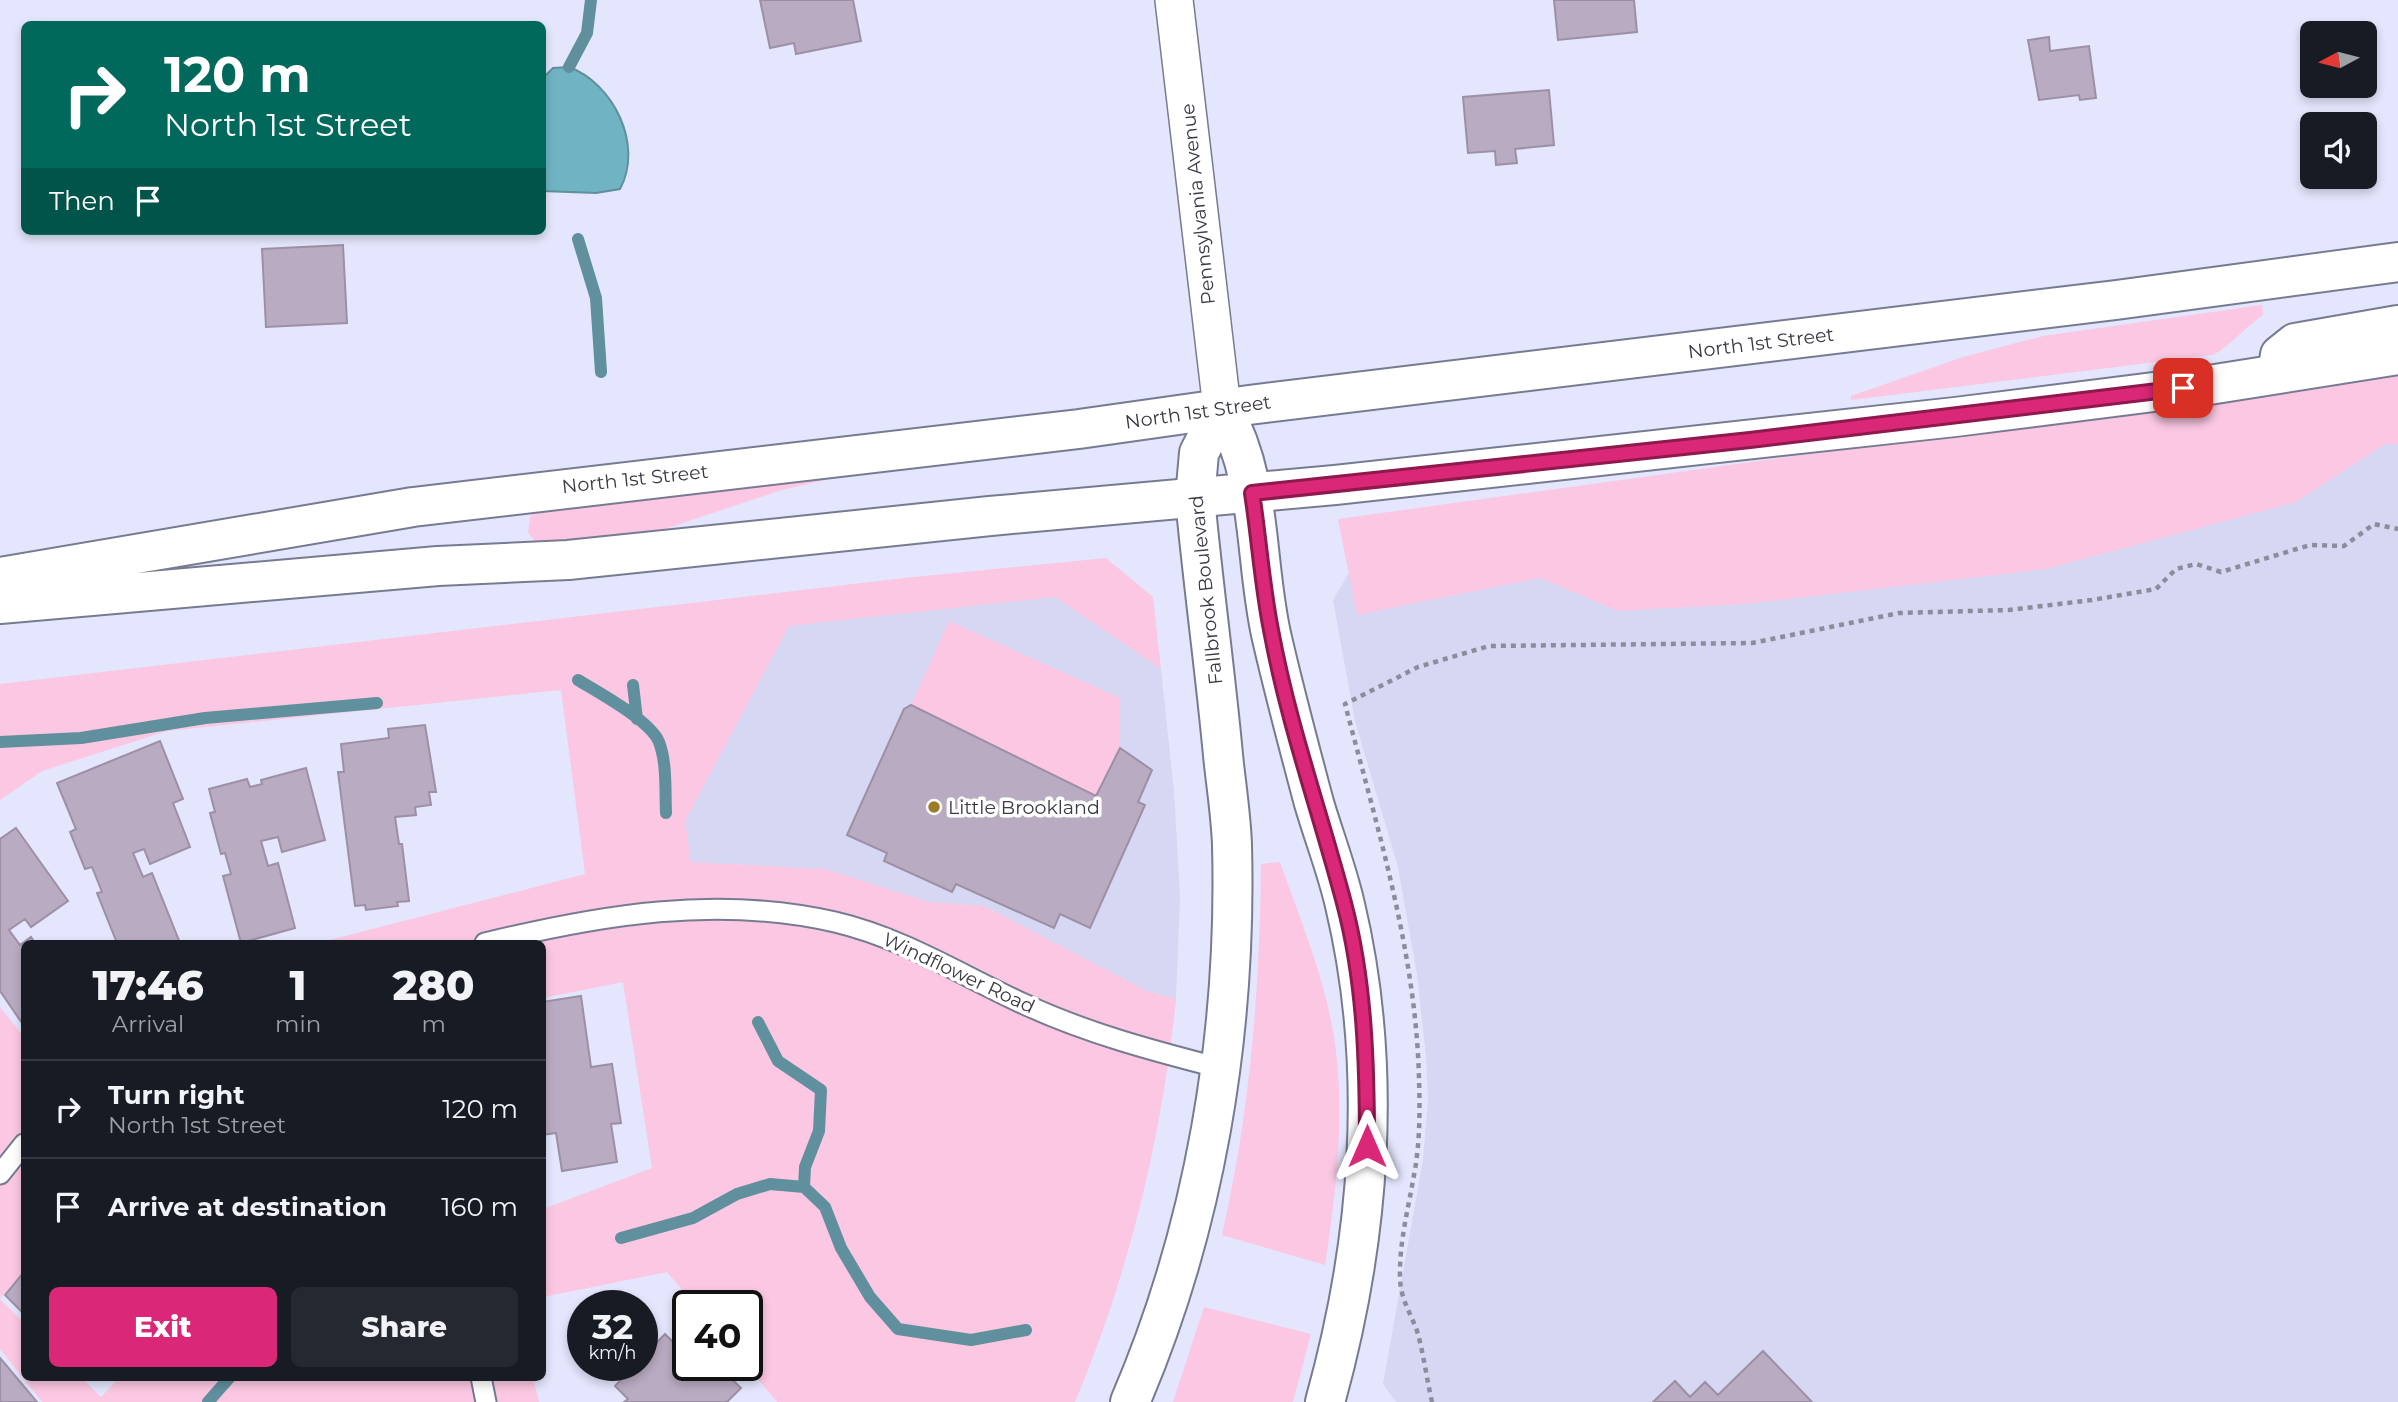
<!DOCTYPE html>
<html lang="en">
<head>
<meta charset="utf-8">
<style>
  :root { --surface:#171b24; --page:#242831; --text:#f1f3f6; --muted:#9ea1a6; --line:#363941; --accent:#db2777 }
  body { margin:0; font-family:Montserrat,sans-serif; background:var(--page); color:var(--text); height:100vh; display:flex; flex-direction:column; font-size:26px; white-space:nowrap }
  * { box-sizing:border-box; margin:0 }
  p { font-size:23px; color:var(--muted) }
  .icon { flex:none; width:38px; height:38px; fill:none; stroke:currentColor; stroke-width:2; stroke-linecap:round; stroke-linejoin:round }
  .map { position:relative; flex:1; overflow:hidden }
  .side { position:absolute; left:21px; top:940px; width:525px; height:441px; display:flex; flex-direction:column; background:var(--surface); border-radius:10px; box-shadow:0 4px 10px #0003 }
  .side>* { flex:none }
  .banner { position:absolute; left:21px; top:21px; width:525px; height:214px; border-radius:10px; box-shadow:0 4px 10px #0003; background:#00695c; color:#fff; overflow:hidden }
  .needle { width:46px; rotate:263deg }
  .controls { position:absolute; left:2300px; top:21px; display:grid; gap:14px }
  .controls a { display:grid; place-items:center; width:77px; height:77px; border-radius:10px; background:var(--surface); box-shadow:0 4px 10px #0003; font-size:35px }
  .speed { position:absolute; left:567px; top:1290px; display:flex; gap:14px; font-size:35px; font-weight:700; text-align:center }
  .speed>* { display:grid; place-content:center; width:91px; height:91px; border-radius:50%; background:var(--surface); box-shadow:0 4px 10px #0003; line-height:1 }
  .speed small { font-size:18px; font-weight:400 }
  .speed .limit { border:4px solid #111; border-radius:10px; background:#fff; color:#111 }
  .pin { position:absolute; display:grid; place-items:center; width:60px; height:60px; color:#fff; margin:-30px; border-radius:14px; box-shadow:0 4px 10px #0006 }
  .me { position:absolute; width:77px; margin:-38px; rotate:0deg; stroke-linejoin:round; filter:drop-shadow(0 0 5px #0008) }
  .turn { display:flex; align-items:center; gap:24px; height:147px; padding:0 28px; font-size:32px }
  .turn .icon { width:91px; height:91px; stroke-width:2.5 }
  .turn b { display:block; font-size:49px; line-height:60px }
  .then { display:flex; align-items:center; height:66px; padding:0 28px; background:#0003; gap:14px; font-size:26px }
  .eta { display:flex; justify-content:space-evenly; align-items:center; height:119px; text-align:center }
  .eta b { font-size:42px; font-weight:800; line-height:49px }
  .cta { display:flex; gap:14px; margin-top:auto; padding:14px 28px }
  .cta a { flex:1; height:80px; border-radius:10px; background:var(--accent); color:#fff; font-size:28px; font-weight:800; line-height:80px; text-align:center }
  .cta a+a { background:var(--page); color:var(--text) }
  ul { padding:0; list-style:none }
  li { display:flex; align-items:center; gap:21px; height:98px; padding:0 28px; border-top:2px solid var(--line) }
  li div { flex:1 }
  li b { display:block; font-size:26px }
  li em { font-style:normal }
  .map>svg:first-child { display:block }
  .built { fill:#d5d7f3 }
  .green { fill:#fbc7e2 }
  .water { fill:#70b4c3; stroke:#608f9d; stroke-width:2 }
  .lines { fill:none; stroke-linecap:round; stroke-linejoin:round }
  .stream { stroke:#608f9d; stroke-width:12 }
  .building { fill:#b9abc2; stroke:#9d8fa5; stroke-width:2 }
  .service-casing { stroke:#777b92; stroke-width:23 }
  .minor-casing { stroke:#777b92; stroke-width:40 }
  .tertiary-casing { stroke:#777b92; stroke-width:42 }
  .secondary-casing { stroke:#777b92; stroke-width:42 }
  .path { stroke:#8b8d9d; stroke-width:4.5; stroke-dasharray:5 5; stroke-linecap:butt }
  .service { stroke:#fff; stroke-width:19 }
  .minor { stroke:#fff; stroke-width:37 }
  .tertiary { stroke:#fff; stroke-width:38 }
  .secondary { stroke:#fff; stroke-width:38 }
  .route-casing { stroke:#8e194d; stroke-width:18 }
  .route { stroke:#db2777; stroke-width:12 }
  .poi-dot { fill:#9c7b25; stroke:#fff; stroke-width:2.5 }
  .labels { text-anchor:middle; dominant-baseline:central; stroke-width:7; stroke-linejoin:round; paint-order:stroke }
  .street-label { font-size:19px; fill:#393a45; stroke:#fff }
  .poi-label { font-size:19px; fill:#393a45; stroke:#fff; text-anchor:start }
</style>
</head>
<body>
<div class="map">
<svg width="2398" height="1402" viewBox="0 0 2398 1402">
  <rect width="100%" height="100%" fill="#e3e6fc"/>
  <path class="built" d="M 2398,407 L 2398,1402 L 1396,1402 L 1383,1384 L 1423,1160 L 1428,1100 L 1426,1057 L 1417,974 L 1398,867 L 1355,721 L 1333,600 L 1379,522 Z
    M 1055,597 L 1161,669 L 1174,792 L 1180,896 L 1176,999 L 1149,992 L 984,906 L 929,902 L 825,869 L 691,862 L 685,821 L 789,626 Z"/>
  <path class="green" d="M 2262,305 L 2263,315 C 2245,327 2232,345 2213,355 L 1851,400 L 1851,396 L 1963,357 L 2043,336 Z
    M 2398,373 L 2398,444 L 2385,444 L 2296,502 L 2046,569 L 1745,604 L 1618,611 L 1540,578 L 1357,615 L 1338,519 Z
    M 825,475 L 825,480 L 782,490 L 662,530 L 538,544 L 528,533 L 530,517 L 536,511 Z
    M 1106,558 L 1153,597 L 1161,669 L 1055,597 L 789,626 L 685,821 L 691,862 L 825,869 L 929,902 L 984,906 L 1149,992 L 1176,999 C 1162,1137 1129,1274 1075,1402 L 777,1402 L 746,1365 L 747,1306 L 695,1305 L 667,1272 L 543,1297 L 543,1209 L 652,1168 L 623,982 L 543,998 L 542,943 L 318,943 L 585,874 L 561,690 L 167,731 L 42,771 L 0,800 L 0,684 L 904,578 Z
    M 949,621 L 1120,698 L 1120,748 L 1096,796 L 911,705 Z
    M 1280,862 C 1299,917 1323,973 1333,1031 C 1346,1107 1337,1188 1325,1265 L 1222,1235 C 1250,1112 1260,990 1261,864 Z
    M 0,1007 L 24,1037 L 24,1272 L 0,1298 Z
    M 0,1299 L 24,1323 L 24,1377 L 81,1377 L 101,1397 L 120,1377 L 533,1377 L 539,1402 L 42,1402 L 0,1349 Z
    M 1204,1307 L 1311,1334 L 1293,1402 L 1173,1402 Z"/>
  <path class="water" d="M 569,67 C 613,83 644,145 620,189 L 596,193 L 543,191 L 543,78 L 553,68 Z"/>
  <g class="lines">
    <path class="stream" d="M 569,67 L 587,33 L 591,0
      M 578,239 L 596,298 L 601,372
      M 578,680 C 598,692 651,721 659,742 C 667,763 665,790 666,813
      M 633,685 L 637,719
      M 0,742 L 81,738 L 205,718 L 377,703
      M 758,1022 L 778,1061 L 821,1090 L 819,1131 L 805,1167 L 804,1187 L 825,1207 L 841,1248 L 870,1297 L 898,1329 L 971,1340 L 1026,1330
      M 621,1238 L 693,1218 L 737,1194 L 770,1184 L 804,1187
      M 208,1402 L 230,1377"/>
  </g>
  <path class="building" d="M 760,0 L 853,0 L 861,41 L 796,54 L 794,43 L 770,48 Z
    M 1554,0 L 1634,0 L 1637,32 L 1558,40 Z
    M 2049,37 L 2050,51 L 2089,46 L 2096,98 L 2080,100 L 2079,95 L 2039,100 L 2028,40 Z
    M 1549,90 L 1554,145 L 1515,149 L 1517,163 L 1496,165 L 1495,151 L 1468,153 L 1463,97 Z
    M 343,245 L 347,323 L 266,327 L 262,249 Z
    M 911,705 L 1096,796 L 1120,748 L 1152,770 L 1138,802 L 1145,805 L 1090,928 L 1060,914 L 1054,928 L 956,884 L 952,892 L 884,861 L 887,853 L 847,835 L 904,709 Z
    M 425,725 L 436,792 L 429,792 L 431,805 L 415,807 L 416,815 L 395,817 L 399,844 L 402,844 L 409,901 L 397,902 L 398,906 L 366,910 L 365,905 L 355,906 L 338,772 L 344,772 L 341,744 L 389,738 L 388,729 Z
    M 160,741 L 183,799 L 173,803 L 190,847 L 150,864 L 144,849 L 133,853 L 143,877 L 152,873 L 180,943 L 117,943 L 97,893 L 102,892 L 92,867 L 85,869 L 70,832 L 76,829 L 57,783 Z
    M 306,768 L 325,840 L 282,852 L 278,837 L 261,841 L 268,866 L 278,863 L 295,928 L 241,943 L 223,876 L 231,874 L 225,853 L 221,854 L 210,813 L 215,812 L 209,789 L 247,779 L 250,787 L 262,784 L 261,780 Z
    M 16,828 L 68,901 L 31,927 L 25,919 L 9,930 L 20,945 L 31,937 L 35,943 L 24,943 L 24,1026 L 0,991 L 0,839 Z
    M 581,996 L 591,1067 L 612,1064 L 621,1123 L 611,1124 L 617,1162 L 562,1171 L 556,1133 L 542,1135 L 542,1002 Z
    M 24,1272 L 24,1314 L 5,1295 Z
    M 665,1334 L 684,1353 L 688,1350 L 688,1365 L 717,1365 L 741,1388 L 727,1402 L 624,1402 L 628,1399 L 615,1386 L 635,1365 L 642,1365 L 642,1358 Z
    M 1763,1351 L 1812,1402 L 1653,1402 L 1675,1381 L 1690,1397 L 1705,1382 L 1718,1395 Z
    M 0,1358 L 37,1402 L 0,1402 Z"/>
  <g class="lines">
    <defs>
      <path id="service" d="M 485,943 C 600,915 717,895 835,922 C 903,938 961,975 1024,1004 C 1086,1033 1154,1051 1220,1068
        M 0,1174 L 24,1144
        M 481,1377 L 486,1402"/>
      <path id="minor" d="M 1174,0 L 1222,408"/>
      <path id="tertiary" d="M 1222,408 C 1263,480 1254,556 1271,634 C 1284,691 1299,747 1314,803 C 1324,837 1337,870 1345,905 C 1384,1069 1370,1241 1325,1402
        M 1130,1402 C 1205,1228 1237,1034 1232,845 C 1231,815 1226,785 1223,755 C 1215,669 1203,584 1195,498 L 1199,453 L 1222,408"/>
      <path id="secondary" d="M 2277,374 L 2280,355 L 2295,343 L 2398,325
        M 0,577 L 413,507 L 1079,429 L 1249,405 L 2116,300 L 2398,262
        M 0,604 L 438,566 L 568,560 L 990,516 L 1335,485 L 1955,417 L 2209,385 L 2398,355"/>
    </defs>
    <use href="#service" class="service-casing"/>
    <use href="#minor" class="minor-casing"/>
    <use href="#tertiary" class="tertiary-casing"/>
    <use href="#secondary" class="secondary-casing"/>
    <path class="path" d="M 1432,1402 C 1427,1380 1424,1357 1418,1334 C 1412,1315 1401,1301 1400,1279 C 1399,1243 1408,1210 1414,1175 C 1420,1144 1420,1110 1419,1079 C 1416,952 1377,827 1345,704 L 1418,667 L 1489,646 L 1752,643 L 1899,613 L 2009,610 L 2092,600 L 2156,589 L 2176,569 L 2196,564 L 2221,572 L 2310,545 L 2344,546 L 2374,524 L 2398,529"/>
    <use href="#service" class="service"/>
    <use href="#minor" class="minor"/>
    <use href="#tertiary" class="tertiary"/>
    <use href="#secondary" class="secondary"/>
  </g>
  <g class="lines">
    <defs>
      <path id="route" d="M 1367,1146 C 1367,1065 1365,982 1344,903 C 1320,812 1288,723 1271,630 C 1262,585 1259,538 1252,493 L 1750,440 L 2183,388"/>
    </defs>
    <use href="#route" class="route-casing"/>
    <use href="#route" class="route"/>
  </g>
  <circle class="poi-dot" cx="934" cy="807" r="7"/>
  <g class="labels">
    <g class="street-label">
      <text transform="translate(1198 204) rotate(-96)">Pennsylvania Avenue</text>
      <text transform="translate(1761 343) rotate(-7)">North 1st Street</text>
      <text transform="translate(1198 412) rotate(-8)">North 1st Street</text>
      <text transform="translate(635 479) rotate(-6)">North 1st Street</text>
      <text transform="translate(1206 590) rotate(-96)">Fallbrook Boulevard</text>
      <text transform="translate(959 973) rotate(25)">Windflower Road</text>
    </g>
    <g class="poi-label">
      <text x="948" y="807">Little Brookland</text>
    </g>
  </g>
</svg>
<div class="controls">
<a><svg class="needle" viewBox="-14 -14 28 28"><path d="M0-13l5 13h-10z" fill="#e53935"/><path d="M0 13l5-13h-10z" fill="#9ea1a6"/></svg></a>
<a><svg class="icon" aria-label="sound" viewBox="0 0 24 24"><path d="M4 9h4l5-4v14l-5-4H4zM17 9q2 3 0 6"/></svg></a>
</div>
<div class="speed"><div>32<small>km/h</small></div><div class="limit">40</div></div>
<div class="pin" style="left:2183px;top:388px;background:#d93025"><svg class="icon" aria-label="arrive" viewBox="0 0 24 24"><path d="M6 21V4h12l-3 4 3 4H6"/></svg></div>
<svg class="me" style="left:1367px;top:1146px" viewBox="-20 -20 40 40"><path d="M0-17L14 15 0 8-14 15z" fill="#db2777" stroke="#fff" stroke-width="4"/></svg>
<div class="banner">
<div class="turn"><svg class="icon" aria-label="right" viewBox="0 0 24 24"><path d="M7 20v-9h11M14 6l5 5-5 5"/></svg><div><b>120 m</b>North 1st Street</div></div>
<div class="then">Then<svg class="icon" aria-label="arrive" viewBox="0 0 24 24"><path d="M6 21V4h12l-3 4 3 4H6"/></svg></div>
</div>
<section class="side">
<div class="eta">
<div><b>17:46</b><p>Arrival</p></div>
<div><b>1</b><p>min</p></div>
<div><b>280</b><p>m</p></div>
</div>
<ul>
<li><svg class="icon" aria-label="right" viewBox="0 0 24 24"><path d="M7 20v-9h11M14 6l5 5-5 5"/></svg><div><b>Turn right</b><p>North 1st Street</p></div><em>120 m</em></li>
<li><svg class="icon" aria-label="arrive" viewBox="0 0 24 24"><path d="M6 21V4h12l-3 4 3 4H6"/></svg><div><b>Arrive at destination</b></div><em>160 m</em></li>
</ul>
<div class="cta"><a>Exit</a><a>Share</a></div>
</section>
</div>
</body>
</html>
